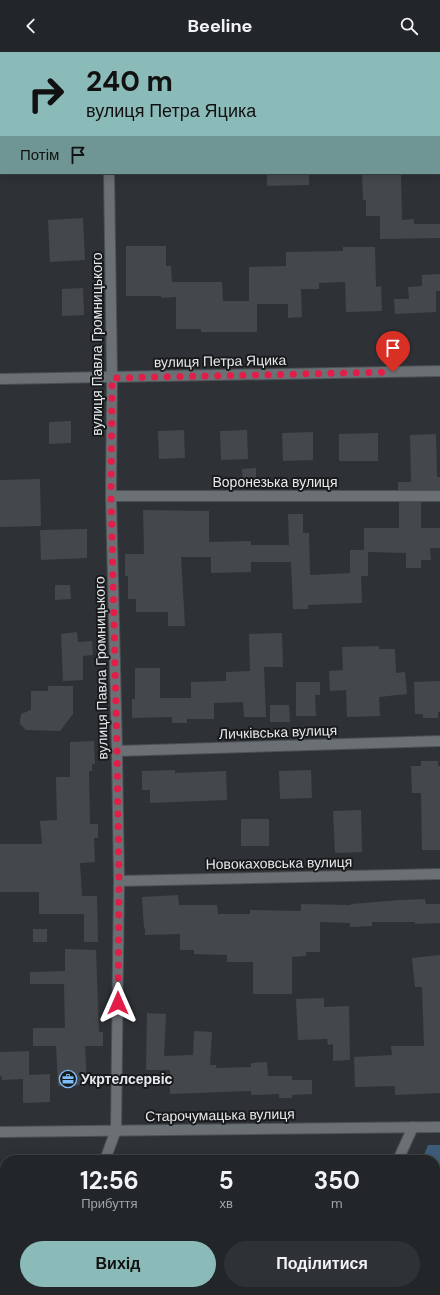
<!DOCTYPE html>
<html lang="uk">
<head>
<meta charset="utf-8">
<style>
  :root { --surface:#222628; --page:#2e3234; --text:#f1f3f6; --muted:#a2a5a8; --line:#3f4345; --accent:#8bbbb9 }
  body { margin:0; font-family:"DM Sans",sans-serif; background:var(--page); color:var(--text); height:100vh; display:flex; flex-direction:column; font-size:15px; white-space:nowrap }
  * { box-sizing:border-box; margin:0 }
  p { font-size:13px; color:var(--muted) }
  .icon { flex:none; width:22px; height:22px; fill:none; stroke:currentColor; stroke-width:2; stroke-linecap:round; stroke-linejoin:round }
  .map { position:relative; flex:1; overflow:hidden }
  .details { position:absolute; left:0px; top:1103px; width:440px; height:140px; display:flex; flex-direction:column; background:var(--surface); border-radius:16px 16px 0 0; box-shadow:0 2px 10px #0003,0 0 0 1px var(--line) }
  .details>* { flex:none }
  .guide { position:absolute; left:0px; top:0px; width:440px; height:122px; box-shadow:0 2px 10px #0003,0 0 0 1px var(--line); background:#8bbbb9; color:#111; overflow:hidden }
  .pin { position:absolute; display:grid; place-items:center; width:34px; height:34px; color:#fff; margin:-41px -17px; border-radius:50% 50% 50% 0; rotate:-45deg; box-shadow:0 0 4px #0007 }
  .pin .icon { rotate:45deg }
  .me { position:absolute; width:44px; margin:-22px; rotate:0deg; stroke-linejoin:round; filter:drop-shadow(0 0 3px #0008) }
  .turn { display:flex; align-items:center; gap:14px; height:84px; padding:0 20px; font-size:18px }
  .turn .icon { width:52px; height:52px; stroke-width:2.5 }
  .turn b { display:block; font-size:28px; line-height:34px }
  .then { display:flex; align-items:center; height:38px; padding:0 20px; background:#0003; gap:8px; font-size:15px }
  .eta { display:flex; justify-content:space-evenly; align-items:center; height:68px; text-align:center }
  .eta b { font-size:24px; font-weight:700; line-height:28px }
  .primary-button { display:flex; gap:8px; margin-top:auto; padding:8px 20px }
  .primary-button a { flex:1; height:46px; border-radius:24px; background:var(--accent); color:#111; font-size:16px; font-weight:700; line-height:46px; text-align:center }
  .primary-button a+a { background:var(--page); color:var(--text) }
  header { display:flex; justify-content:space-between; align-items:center; height:52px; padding:0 20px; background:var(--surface); font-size:18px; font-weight:700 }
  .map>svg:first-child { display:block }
  .green { fill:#3e5c78 }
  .building { fill:#44484d }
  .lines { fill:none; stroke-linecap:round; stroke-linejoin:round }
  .minor-casing { stroke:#4c5054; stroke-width:12 }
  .tertiary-casing { stroke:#4c5054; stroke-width:12 }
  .minor { stroke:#6b7075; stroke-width:10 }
  .tertiary { stroke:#6b7075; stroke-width:10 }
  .route { stroke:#e11d48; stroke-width:7; stroke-dasharray:0 12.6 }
  .labels { text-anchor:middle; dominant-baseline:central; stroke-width:4; stroke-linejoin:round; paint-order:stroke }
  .street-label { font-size:14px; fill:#e6e9ec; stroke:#181a1c }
  .poi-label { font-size:14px; font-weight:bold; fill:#e6e9ec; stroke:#181a1c; text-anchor:start }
</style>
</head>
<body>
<header><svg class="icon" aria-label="back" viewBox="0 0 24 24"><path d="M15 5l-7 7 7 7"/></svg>Beeline<svg class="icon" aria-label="search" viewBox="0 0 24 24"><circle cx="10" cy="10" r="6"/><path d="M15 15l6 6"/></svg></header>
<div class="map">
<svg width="440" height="1243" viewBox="0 0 440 1243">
  <rect width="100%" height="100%" fill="#2e3236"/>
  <path class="green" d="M 428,1093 L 440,1093 L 440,1243 L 370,1243 L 372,1238 L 435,1238 L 435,1108 L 422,1108 Z"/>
  <path class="building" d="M 267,121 L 309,121 L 309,133 L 267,134 Z
    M 362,121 L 401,122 L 402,168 L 414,167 L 414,172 L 440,172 L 440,186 L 380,187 L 380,164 L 366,164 L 366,148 L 363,148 Z
    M 83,166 L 85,208 L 50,210 L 48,168 Z
    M 126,194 L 166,194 L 166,214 L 171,214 L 172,230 L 222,230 L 223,249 L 249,249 L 249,215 L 286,214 L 286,200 L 343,199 L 343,195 L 375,195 L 376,235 L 381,234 L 382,259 L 346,260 L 345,230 L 319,231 L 319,237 L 301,237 L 302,265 L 288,266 L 288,252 L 257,252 L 257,280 L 201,280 L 201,277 L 176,277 L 176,245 L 161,246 L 161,244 L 126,244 Z
    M 440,222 L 440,239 L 436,239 L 436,260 L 395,262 L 394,247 L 409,247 L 408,235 L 422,234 L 422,223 Z
    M 83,236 L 84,263 L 62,264 L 62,237 Z
    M 71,369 L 71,391 L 49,392 L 49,370 Z
    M 184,378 L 185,406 L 159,407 L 158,379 Z
    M 247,378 L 248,407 L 221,408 L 220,379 Z
    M 313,380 L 313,408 L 283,409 L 282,381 Z
    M 378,381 L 378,409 L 339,409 L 339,382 Z
    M 436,382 L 437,425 L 440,425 L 440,438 L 398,438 L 398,430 L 411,430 L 410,383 Z
    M 256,416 L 256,433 L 243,433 L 242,417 Z
    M 40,427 L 41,474 L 0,475 L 0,428 Z
    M 399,450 L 421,450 L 421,476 L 440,476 L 440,496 L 430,496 L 431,508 L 421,508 L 421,516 L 406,516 L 406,501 L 368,500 L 368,524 L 361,524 L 362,551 L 308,553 L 308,557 L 293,557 L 291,510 L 251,510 L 251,520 L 211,521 L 211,505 L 181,505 L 185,574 L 168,574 L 168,560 L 136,560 L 136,547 L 128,547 L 128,524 L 125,524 L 125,502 L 144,502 L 143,458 L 209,459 L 209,490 L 251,489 L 251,493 L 289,493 L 288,462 L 303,462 L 303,481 L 309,481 L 310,523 L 350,521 L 350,498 L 364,498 L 364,476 L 399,476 Z
    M 87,477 L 87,506 L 41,508 L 40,478 Z
    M 55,533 L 70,533 L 71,547 L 55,548 Z
    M 77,580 L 78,590 L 92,589 L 93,603 L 83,604 L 83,628 L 63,629 L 61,582 Z
    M 282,581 L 283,615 L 264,615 L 266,665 L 244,665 L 243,650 L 214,651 L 214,667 L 187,667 L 187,671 L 172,671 L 172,665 L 132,666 L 132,647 L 135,647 L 135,616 L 160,616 L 160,646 L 191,646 L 191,630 L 226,629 L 226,620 L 250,619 L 249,582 Z
    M 379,594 L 379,597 L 395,597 L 396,621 L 405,620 L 407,642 L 379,645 L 380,664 L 347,665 L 346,638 L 330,639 L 329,619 L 343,618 L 342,595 Z
    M 440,629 L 440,660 L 438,660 L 438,666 L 423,666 L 423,662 L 415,662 L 414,630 Z
    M 296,630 L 320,630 L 320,643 L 315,643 L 316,664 L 296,664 Z
    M 48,634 L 73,634 L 73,662 L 60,679 L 26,678 L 20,672 L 20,668 L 21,662 L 31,658 L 31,639 L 48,639 Z
    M 270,653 L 289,653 L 290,670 L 270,670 Z
    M 94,689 L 95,712 L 92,712 L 92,719 L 89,719 L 90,772 L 98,772 L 98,786 L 94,786 L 95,810 L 80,811 L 82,844 L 97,844 L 98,890 L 84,890 L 84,862 L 39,862 L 39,840 L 0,840 L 0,792 L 42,792 L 40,769 L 57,768 L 56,725 L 70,725 L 70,690 Z
    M 421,709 L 438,709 L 438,714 L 440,714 L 440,798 L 422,798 L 421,741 L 412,741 L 411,714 L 421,714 Z
    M 175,718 L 175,721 L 226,719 L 227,748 L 150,751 L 150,738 L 142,738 L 142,719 Z
    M 311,718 L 312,746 L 280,747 L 279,719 Z
    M 361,758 L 362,800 L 335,801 L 333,759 Z
    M 241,767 L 269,767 L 269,794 L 241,794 Z
    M 178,843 L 179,853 L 217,853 L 218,862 L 250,862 L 250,858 L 301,859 L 301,852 L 351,853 L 351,852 L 401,848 L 425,847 L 426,852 L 440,852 L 440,871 L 415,872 L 415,870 L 372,870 L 372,874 L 350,875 L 350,871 L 320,870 L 320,900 L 306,900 L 306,904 L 292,905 L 292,942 L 253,942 L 253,910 L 227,910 L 227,903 L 194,902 L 194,898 L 180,898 L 180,882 L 145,883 L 145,876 L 144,876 L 142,845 Z
    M 33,877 L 47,877 L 47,890 L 33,890 Z
    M 65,897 L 96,898 L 99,980 L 103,980 L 103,994 L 85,994 L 87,1033 L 58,1034 L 56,994 L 33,994 L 33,976 L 65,976 L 64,932 L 30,932 L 30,920 L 65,919 Z
    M 440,903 L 440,1041 L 395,1043 L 395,1034 L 355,1035 L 354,1005 L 392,1003 L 391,994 L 424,994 L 422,935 L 415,935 L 412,906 Z
    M 324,946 L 324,955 L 349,954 L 350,1008 L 333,1009 L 333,992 L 328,993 L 327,987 L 298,988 L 296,947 Z
    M 147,961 L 166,962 L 164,1004 L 193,1003 L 194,979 L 212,980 L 210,1013 L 216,1013 L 216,1016 L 251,1015 L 251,1011 L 267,1010 L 268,1024 L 292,1024 L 292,1028 L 312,1028 L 312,1042 L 292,1043 L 292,1046 L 279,1046 L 279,1042 L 251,1043 L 251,1039 L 170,1042 L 170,1018 L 146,1018 Z
    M 29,999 L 29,1023 L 50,1022 L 50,1050 L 23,1051 L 23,1027 L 2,1028 L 2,1024 L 0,1024 L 0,1000 Z"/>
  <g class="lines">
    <defs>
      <path id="minor" d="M 108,0 L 108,1
        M 111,444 L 440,444
        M 117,699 L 440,689
        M 119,829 L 440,822
        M 105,1108 L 116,1078 L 119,829 L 117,699 L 111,444 L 112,326 L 109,121
        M 398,1108 L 413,1075
        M 50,1243 L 52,1238
        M 342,1243 L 345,1238"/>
      <path id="tertiary" d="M 0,327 L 440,319
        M 0,1080 L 440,1075"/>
    </defs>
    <use href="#minor" class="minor-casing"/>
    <use href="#tertiary" class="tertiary-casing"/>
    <use href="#minor" class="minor"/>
    <use href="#tertiary" class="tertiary"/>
  </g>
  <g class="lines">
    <path class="route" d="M 118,951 L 119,829 L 117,699 L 111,444 L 112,326 L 393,320"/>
  </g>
  <defs>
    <symbol id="office-ring" viewBox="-11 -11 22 22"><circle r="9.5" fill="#181a1c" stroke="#7ebdf9" stroke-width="1.5"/><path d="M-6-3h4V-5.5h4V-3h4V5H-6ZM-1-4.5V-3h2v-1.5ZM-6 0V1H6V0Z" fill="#7ebdf9"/></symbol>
  </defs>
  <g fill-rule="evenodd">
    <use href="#office-ring" x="58" y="1017" width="20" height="20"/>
  </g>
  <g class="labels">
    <g class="street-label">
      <text transform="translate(97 292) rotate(-90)">вулиця Павла Громницького</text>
      <text transform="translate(220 309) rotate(-1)">вулиця Петра Яцика</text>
      <text x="275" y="430">Воронезька вулиця</text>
      <text transform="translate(101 616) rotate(-91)">вулиця Павла Громницького</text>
      <text transform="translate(278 680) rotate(-2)">Личківська вулиця</text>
      <text transform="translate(279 811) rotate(-1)">Новокаховська вулиця</text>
      <text transform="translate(220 1063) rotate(-1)">Старочумацька вулиця</text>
    </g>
    <g class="poi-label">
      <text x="81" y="1027">Укртелсервіс</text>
    </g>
  </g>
</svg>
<div class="pin" style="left:393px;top:320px;background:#d93025"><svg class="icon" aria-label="arrive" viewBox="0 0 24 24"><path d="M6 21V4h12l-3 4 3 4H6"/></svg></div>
<svg class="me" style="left:118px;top:951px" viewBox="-20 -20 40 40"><path d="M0-17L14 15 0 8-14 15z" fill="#e11d48" stroke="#fff" stroke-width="4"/></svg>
<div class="guide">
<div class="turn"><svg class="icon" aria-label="right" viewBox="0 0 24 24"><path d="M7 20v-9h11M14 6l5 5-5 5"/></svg><div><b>240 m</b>вулиця Петра Яцика</div></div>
<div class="then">Потім<svg class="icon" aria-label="arrive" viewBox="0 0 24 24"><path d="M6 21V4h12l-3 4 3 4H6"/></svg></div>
</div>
<section class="details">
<div class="eta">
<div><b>12:56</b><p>Прибуття</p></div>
<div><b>5</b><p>хв</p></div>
<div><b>350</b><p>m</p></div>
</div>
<div class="primary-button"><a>Вихід</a><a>Поділитися</a></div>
</section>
</div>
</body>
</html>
